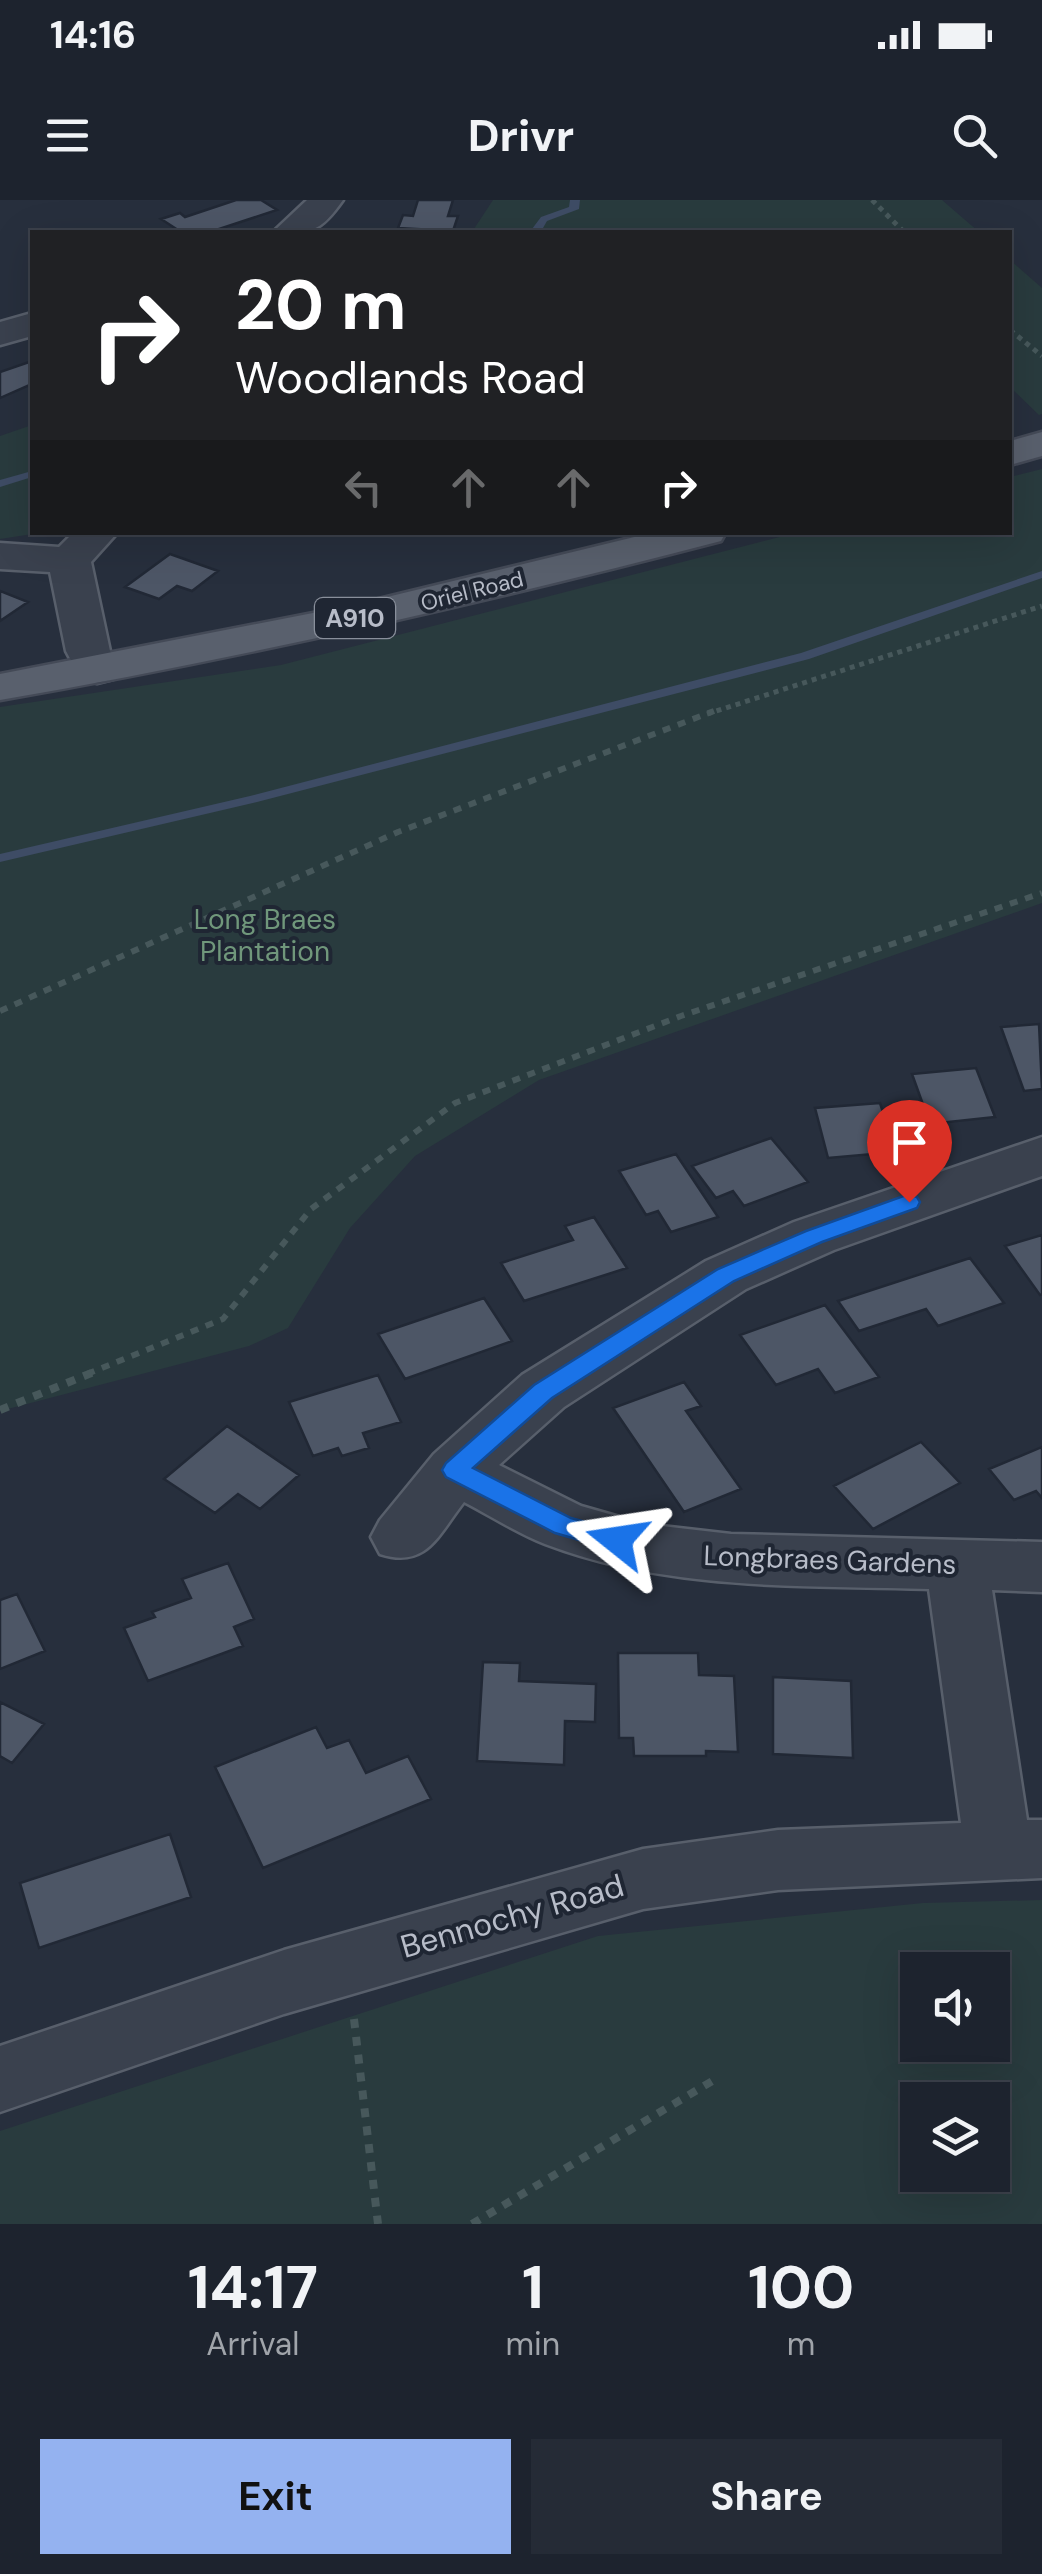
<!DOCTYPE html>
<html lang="en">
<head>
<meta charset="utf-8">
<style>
  :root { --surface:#1d232e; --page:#252b36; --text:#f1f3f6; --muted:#a0a4aa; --line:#3b404a; --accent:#94b2f0 }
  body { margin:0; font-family:"DM Sans",sans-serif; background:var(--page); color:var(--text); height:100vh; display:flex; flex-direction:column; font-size:38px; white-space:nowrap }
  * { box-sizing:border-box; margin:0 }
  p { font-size:32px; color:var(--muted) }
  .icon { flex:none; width:55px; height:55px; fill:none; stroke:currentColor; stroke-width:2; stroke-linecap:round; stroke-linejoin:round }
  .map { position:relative; height:2024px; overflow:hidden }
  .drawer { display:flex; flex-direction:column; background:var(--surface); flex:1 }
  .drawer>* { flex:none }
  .guide { position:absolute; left:30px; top:30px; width:982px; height:305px; border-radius:0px; box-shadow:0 10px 40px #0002,0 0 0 2px var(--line); background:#202124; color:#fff; overflow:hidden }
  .controls { position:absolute; left:900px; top:1752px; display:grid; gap:20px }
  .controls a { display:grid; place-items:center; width:110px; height:110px; border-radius:0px; background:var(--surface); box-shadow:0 10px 40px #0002,0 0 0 2px var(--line); font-size:50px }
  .pin { position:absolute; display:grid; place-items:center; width:85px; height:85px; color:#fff; margin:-102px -42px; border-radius:50% 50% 50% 0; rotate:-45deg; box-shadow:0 0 10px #0007 }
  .pin .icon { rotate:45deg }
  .me { position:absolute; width:110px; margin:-55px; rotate:285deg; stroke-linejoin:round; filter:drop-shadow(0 0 8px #0008) }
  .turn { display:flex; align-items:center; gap:35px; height:210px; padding:0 40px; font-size:45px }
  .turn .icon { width:130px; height:130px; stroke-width:2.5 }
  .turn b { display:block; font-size:70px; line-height:85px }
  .lanes { display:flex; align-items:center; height:95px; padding:0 40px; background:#0003; justify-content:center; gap:50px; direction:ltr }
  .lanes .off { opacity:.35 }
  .eta { display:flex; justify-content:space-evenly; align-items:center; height:170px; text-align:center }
  .eta b { font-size:60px; font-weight:700; line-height:70px }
  .action { display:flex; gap:20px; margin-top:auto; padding:20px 40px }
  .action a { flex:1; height:115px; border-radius:0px; background:var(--accent); color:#111; font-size:40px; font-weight:700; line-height:115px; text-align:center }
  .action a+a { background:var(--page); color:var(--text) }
  .status { display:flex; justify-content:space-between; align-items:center; height:70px; padding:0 50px; background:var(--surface); direction:ltr }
  .status svg { height:28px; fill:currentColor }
  header { display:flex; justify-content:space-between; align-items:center; height:130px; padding:0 40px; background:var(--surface); font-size:45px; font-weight:700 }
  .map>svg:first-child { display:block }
  .green { fill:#293b3e; fill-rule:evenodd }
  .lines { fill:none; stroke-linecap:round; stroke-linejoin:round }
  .stream { fill:#3e4c65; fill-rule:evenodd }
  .building { fill:#4d5666; stroke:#212835; stroke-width:2.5 }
  .minor-casing { stroke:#585f6b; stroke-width:5 }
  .major-casing { stroke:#444a57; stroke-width:5 }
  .path-far2 { stroke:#47585b; stroke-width:5; stroke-dasharray:5 5; stroke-linecap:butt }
  .path-far1 { stroke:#47585b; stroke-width:6; stroke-dasharray:8 8; stroke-linecap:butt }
  .path { stroke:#47585b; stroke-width:8; stroke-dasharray:9 9; stroke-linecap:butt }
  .minor { fill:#3a414e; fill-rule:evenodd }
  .major { fill:#59606d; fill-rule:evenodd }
  .route { fill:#1a73e8; stroke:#114b97; stroke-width:2.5 }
  .labels { text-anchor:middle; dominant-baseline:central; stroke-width:8; stroke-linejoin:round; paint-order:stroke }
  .far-street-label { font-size:22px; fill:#b7bcc8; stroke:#1f2633 }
  .shield { fill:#1f2633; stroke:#898f9b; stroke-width:2.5 }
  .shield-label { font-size:25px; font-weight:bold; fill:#b7bcc8 }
  .park-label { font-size:28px; fill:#70977b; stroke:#1f2633 }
  .street-label { font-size:28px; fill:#b7bcc8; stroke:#1f2633 }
  .near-street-label { font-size:32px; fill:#b7bcc8; stroke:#1f2633 }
</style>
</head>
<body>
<div class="status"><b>14:16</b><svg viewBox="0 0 49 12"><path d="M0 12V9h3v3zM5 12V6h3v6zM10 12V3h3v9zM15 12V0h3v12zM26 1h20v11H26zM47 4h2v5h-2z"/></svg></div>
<header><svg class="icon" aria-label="menu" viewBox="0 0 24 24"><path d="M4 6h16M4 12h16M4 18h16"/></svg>Drivr<svg class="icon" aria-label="search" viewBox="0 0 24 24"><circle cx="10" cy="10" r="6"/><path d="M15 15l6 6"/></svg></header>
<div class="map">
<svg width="1042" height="2024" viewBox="0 0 1042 2024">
  <rect width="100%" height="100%" fill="#272f3d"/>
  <path class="green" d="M 493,0 L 942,0 L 979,32 L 472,32 Z
    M 1010,60 L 1042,88 L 1042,214 L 1039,215 L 1010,187 Z
    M 32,225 L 32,332 L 39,333 L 0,339 L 0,236 Z
    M 1042,269 L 1042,703 L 539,880 L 415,956 L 350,1028 L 288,1128 L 249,1146 L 0,1211 L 0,507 L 281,465 L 795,333 L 1010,332 L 1010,277 Z
    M 1042,1700 L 1042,2024 L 0,2024 L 0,1931 L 598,1736 L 923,1703 ZM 918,1770 L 992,1770 L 992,1845 L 918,1845 ZM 918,1900 L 992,1900 L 992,1975 L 918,1975 Z"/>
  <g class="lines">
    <path class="stream" d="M 570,0 L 580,0 L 579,9 L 547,21 L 543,28 L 553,32 L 534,31 L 532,29 L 541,17 L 569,7 Z
      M 32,271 L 32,277 L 0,287 L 0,280 Z
      M 1042,371 L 1042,378 L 809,459 L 257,602 L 0,662 L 0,654 L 250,596 L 801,453 Z"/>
  </g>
  <path class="building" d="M 236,0 L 261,0 L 277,10 L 210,32 L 181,32 L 161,19 L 180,13 L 185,17 Z
    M 418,0 L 453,0 L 448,16 L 458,16 L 453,31 L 398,28 L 403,15 L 413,16 Z
    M 32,161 L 32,184 L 0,198 L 0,172 Z
    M 170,354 L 218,371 L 192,391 L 177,386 L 159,399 L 125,387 Z
    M 0,391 L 28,402 L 0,421 Z
    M 1039,824 L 1042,889 L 1024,891 L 1001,827 Z
    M 976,868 L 995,917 L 930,924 L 912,874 Z
    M 880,903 L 896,952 L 828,958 L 815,908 Z
    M 771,938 L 808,982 L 744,1006 L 733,991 L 716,998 L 692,966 Z
    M 676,954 L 718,1017 L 671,1032 L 658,1011 L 646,1015 L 619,971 Z
    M 594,1017 L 627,1068 L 524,1101 L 501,1063 L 573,1040 L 565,1026 Z
    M 1042,1035 L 1042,1094 L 1040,1095 L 1005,1046 Z
    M 970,1058 L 1004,1103 L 938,1126 L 926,1109 L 859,1131 L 838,1101 Z
    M 484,1098 L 512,1141 L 405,1179 L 378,1134 Z
    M 825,1105 L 879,1177 L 835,1193 L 818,1169 L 776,1185 L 740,1135 Z
    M 378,1175 L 401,1222 L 363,1233 L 369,1248 L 342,1256 L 338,1248 L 313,1256 L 289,1202 Z
    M 684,1182 L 701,1206 L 686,1211 L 741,1289 L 684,1312 L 613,1208 Z
    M 227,1226 L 299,1275 L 260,1309 L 238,1294 L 215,1313 L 164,1279 Z
    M 921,1242 L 960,1283 L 873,1329 L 834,1286 Z
    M 1042,1247 L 1042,1298 L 1036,1291 L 1014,1300 L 989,1269 Z
    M 228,1363 L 254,1419 L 234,1427 L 243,1446 L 148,1481 L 124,1428 L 155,1417 L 152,1412 L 191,1398 L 182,1379 Z
    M 17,1394 L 45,1451 L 0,1469 L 0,1400 Z
    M 618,1453 L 698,1453 L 699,1475 L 734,1476 L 738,1552 L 706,1551 L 706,1556 L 634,1556 L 633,1538 L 619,1538 Z
    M 483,1462 L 520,1463 L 519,1481 L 596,1484 L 595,1522 L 565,1521 L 564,1565 L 477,1561 Z
    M 773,1477 L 851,1481 L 853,1558 L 773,1554 Z
    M 0,1502 L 44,1524 L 12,1563 L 0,1556 Z
    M 316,1527 L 327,1548 L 349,1540 L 366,1573 L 408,1556 L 431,1599 L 263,1668 L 215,1567 Z
    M 170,1634 L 191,1697 L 39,1748 L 20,1683 Z"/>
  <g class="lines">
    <defs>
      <path id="minor" d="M 307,0 L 343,0 C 319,34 312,32 273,32 Z
        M 32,113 L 32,136 L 0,145 L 0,122 Z
        M 74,332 L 118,332 L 91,362 L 110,451 L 119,470 L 113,479 L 97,483 L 81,479 L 66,451 L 50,372 L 0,369 L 0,343 L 59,347 Z
        M 1042,937 L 1042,976 L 834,1050 L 746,1089 L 564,1207 L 499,1265 L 581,1306 L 644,1324 L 731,1334 L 1042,1342 L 1042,1392 L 992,1390 L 1027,1620 L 1042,1620 L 1042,1678 L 778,1690 L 643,1709 L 284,1814 L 0,1912 L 0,1846 L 284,1750 L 643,1649 L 778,1630 L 961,1623 L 929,1389 C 800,1385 668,1391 545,1344 C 517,1333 491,1316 464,1302 C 438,1335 427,1369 380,1354 L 371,1337 L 380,1320 L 434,1254 L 522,1175 L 706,1061 L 794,1022 Z"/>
      <path id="major" d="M 1042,232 L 1042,256 L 1010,265 L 1010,241 Z
        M 655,332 L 726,332 L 721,341 C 482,403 243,458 0,500 L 0,474 L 354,405 Z"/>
    </defs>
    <use href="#minor" class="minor-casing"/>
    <use href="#major" class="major-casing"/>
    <path class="path-far2" d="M 872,0 L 904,32
      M 1010,130 L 1042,156
      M 707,514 L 1042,406"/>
    <path class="path-far1" d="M 0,811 L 398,632 L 714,511
      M 87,1174 L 223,1119 L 311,1009 L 455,903 L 681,816 L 1042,693"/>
    <path class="path" d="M 0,1210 L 94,1172
      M 354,1819 L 378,2024
      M 472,2024 L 719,1877"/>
    <use href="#minor" class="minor"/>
    <use href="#major" class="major"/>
  </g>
  <path class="route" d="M 909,994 L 917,997 L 920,1002 L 917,1008 L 822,1042 L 734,1081 L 552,1198 L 473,1268 L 571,1318 L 626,1333 L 630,1340 L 626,1348 L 617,1351 L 555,1333 L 446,1277 L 442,1270 L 446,1263 L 534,1185 L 718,1069 L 806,1031 Z"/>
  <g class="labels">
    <g class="far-street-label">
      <text transform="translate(472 391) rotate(-14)">Oriel Road</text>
    </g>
    <rect class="shield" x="315" y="398" width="80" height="40" rx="8"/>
    <g class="shield-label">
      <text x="355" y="418">A910</text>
    </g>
    <g class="park-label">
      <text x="265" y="719">Long Braes<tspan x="265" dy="32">Plantation</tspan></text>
    </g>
    <g class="street-label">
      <text transform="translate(830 1360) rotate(2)">Longbraes Gardens</text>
    </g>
    <g class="near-street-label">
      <text transform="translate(512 1716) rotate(-16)">Bennochy Road</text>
    </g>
  </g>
</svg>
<div class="controls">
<a><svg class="icon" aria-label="sound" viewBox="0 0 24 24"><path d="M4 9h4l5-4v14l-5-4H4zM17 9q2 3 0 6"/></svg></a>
<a><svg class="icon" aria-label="layers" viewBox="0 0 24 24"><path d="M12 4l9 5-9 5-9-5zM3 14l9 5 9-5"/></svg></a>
</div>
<div class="pin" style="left:909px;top:1002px;background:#d93025"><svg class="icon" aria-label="arrive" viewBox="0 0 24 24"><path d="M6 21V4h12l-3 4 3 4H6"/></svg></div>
<svg class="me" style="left:617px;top:1340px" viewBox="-20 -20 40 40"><path d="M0-17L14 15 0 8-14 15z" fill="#1a73e8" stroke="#fff" stroke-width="4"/></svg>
<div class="guide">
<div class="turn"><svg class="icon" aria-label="right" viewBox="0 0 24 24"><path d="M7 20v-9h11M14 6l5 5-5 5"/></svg><div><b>20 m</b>Woodlands Road</div></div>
<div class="lanes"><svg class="icon off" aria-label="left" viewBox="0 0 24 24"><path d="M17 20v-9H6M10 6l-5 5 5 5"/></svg><svg class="icon off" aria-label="ahead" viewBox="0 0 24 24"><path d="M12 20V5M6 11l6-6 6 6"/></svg><svg class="icon off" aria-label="ahead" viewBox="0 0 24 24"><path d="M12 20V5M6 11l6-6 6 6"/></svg><svg class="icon" aria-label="right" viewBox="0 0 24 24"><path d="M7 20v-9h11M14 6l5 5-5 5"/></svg></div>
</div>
</div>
<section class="drawer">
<div class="eta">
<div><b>14:17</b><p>Arrival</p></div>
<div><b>1</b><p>min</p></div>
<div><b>100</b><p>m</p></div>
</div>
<div class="action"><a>Exit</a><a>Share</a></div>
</section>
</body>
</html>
